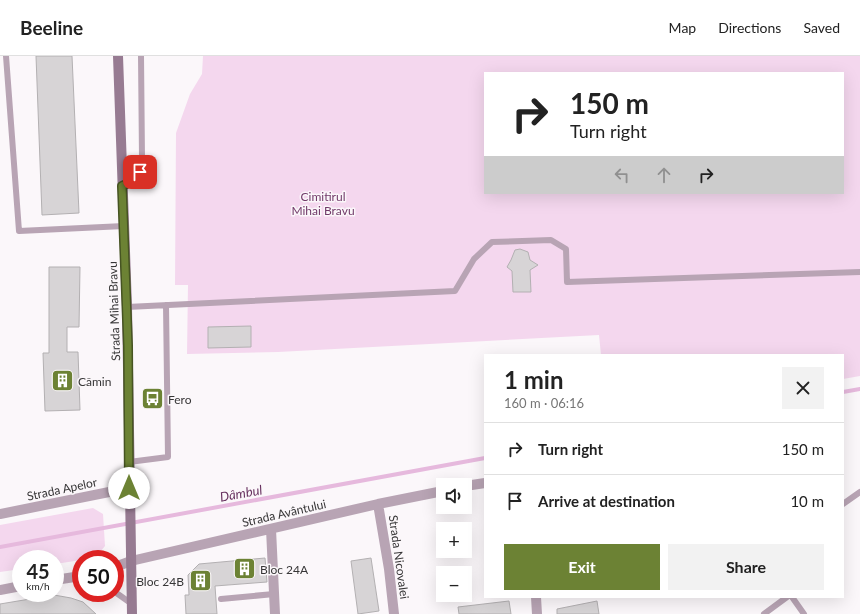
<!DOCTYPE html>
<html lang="en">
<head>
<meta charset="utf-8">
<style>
  :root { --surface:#fff; --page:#f2f2f2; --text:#222; --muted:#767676; --line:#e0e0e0; --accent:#6c8234 }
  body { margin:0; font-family:Lato,sans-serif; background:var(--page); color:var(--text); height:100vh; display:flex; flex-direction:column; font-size:15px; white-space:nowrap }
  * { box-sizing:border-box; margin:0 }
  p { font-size:13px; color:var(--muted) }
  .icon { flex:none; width:22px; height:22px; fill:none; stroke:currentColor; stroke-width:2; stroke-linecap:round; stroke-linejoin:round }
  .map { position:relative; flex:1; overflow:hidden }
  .side { position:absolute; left:484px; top:298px; width:360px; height:244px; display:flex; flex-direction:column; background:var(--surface); border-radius:0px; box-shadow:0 4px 16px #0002 }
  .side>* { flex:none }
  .guide { position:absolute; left:484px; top:16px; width:360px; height:122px; border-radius:0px; box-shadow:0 4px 16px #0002; background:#fff; color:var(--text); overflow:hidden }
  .controls { position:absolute; left:436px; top:422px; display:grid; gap:8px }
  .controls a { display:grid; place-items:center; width:36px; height:36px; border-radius:0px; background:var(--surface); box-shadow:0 4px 16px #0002; font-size:20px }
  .speed { position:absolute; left:12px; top:494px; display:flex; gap:8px; font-size:20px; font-weight:700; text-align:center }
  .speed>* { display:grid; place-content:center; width:52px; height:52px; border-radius:50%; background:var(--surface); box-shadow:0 4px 16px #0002; line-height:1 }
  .speed small { font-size:10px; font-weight:400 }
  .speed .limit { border:6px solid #d22; background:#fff; color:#111 }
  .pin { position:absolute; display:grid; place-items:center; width:34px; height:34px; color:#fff; margin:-17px; border-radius:8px; box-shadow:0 2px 6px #0006 }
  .me { position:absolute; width:44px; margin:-22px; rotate:0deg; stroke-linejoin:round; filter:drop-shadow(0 0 3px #0008) }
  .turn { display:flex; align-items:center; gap:14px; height:84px; padding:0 20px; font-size:18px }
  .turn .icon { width:52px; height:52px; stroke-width:2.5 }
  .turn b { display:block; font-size:28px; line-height:34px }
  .lanes { display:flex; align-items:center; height:38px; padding:0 20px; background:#0003; justify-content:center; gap:20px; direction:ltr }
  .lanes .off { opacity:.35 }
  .round { display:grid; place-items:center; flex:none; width:42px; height:42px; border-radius:0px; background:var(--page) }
  .overview { display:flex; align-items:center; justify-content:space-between; height:68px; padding:0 20px }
  h1 { font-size:24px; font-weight:700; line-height:30px }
  .cta { display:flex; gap:8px; margin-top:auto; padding:8px 20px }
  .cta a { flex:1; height:46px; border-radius:0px; background:var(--accent); color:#fff; font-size:16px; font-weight:700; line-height:46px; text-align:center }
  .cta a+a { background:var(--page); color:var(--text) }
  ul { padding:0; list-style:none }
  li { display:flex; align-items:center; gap:12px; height:52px; padding:0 20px; border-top:1px solid var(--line) }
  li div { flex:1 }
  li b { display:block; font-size:15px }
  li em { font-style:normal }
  header { display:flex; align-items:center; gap:24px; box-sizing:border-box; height:56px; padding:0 20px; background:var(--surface); border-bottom:1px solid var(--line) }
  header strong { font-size:19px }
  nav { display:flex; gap:22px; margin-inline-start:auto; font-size:14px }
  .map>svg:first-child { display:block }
  .green { fill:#f4d7ee; fill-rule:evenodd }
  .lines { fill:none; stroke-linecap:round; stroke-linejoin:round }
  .stream { stroke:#e6b9dd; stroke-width:4 }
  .building { fill:#d7d4d6; stroke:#b3b0b2 }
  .service { stroke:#b8a4b4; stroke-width:6 }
  .minor { stroke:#b8a4b4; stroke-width:10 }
  .tertiary { stroke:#b8a4b4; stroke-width:10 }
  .secondary { stroke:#977b92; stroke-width:10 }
  .route-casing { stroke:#465422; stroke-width:10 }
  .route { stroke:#6c8234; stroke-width:7 }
  .labels { text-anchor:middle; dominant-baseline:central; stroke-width:3; stroke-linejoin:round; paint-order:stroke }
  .park-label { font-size:12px; fill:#713a69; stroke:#fbf7fa }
  .street-label { font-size:12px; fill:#373637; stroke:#fbf7fa }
  .poi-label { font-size:12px; fill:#373637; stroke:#fbf7fa; text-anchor:start }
  .water-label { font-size:13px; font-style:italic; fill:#67315f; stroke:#fbf7fa }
</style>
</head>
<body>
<header>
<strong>Beeline</strong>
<nav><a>Map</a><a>Directions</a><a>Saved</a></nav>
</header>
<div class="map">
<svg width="860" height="558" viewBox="0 0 860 558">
  <rect width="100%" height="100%" fill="#fbf7fa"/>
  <path class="green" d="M 203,0 L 860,0 L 860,320 L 843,323 L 843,299 L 601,299 L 599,279 L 278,296 L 187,298 L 188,229 L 175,229 L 176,77 L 190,38 L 202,18 ZM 485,17 L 843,17 L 843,137 L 485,137 Z
    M 93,452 L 103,458 L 105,490 L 95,502 L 55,508 L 55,503 L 21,503 L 21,513 L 0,516 L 0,469 Z"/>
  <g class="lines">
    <path class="stream" d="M 843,336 L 860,333
      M 0,491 L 485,402"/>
  </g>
  <path class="building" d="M 36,0 L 72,0 L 79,157 L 42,159 Z
    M 520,193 L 528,196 L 530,204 L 538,209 L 530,214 L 531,236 L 513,236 L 512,215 L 507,211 L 511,204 L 515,194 Z
    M 49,211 L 80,211 L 79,271 L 67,271 L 67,296 L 78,296 L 80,354 L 45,355 L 43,297 L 49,297 Z
    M 251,270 L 251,291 L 208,292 L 208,271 Z
    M 265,502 L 267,526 L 215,530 L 217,558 L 186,558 L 185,539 L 189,539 L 188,519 L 199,508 Z
    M 371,502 L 379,555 L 358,558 L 351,505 Z
    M 54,539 L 71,542 L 83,546 L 96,558 L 0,558 L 0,548 Z
    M 509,545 L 511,558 L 459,558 L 458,551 Z
    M 597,545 L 599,558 L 557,558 L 557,553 Z"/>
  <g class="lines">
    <path class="service" d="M 6,0 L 19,175 L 124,170
      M 122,130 C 141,122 140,121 142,102 L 141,0
      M 127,251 L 455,235 L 474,203 L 492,186 L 551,184 L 566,193 L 567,226 L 860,216
      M 129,406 L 168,401 L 166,249
      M 843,448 L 860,436
      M 115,536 L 132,548
      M 792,541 L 804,558
      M 221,543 L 274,538
      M 764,558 L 787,541"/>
    <path class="minor" d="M 465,430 L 485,427
      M 378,448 L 389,513 L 394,558
      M 271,473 L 275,558
      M 115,511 L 131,505 L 378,448 L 443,435
      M 55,524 L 81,520
      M 0,534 L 21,530
      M 536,541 L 537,558"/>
    <path class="tertiary" d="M 0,458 L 129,432"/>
    <path class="secondary" d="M 118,0 L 127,251 L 132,558"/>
  </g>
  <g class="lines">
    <defs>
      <path id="route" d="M 129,432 L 128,290 L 122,130 L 137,123 L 140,116"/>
    </defs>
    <use href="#route" class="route-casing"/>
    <use href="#route" class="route"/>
  </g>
  <defs>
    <symbol id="building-square" viewBox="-11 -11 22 22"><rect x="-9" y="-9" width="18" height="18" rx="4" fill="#6c8234" stroke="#fbf7fa"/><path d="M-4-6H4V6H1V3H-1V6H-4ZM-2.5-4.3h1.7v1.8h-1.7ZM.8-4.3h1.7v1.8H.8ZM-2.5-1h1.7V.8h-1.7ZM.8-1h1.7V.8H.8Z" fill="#fff"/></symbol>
    <symbol id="bus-square" viewBox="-11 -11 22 22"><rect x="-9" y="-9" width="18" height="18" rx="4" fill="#6c8234" stroke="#fbf7fa"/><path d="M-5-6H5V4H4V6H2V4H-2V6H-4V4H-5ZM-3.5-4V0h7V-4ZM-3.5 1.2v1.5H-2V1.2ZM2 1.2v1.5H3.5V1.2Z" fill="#fff"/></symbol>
  </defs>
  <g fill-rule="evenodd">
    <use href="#building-square" x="50" y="312" width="25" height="25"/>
    <use href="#bus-square" x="140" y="330" width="25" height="25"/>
    <use href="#building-square" x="232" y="500" width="25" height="25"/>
    <use href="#building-square" x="188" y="512" width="25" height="25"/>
  </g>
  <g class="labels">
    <g class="park-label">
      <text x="323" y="140">Cimitirul<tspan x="323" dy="14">Mihai Bravu</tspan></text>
    </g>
    <g class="street-label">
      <text transform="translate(114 255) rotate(-92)">Strada Mihai Bravu</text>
      <text transform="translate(62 433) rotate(-12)">Strada Apelor</text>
      <text transform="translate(284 457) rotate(-13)">Strada Avântului</text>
      <text transform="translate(399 501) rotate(82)">Strada Nicovalei</text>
    </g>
    <g class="poi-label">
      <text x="78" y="325">Cămin</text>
      <text x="168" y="343">Fero</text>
      <text x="260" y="513">Bloc 24A</text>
      <text x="184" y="525" text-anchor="end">Bloc 24B</text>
    </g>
    <g class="water-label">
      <text transform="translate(241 437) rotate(-10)">Dâmbul</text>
    </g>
  </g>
</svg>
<div class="controls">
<a><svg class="icon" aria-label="sound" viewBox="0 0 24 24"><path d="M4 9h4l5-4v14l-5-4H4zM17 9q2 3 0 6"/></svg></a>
<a>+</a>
<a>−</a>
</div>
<div class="speed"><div>45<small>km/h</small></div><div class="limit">50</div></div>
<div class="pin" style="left:140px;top:116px;background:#d93025"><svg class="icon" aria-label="arrive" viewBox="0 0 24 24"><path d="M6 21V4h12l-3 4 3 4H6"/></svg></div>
<svg class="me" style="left:129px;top:432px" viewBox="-20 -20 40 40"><circle r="19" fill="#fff"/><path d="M0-13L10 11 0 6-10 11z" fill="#6c8234"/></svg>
<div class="guide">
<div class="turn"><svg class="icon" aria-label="right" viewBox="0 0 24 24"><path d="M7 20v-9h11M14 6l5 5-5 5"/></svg><div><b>150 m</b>Turn right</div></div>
<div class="lanes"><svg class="icon off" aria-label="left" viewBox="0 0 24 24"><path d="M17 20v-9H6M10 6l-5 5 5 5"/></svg><svg class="icon off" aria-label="ahead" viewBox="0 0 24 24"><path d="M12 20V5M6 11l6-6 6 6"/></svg><svg class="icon" aria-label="right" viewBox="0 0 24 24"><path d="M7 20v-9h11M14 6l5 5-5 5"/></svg></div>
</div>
<section class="side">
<div class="overview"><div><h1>1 min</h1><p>160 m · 06:16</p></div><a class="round"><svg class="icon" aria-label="close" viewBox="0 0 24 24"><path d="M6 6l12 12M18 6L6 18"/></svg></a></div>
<ul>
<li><svg class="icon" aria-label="right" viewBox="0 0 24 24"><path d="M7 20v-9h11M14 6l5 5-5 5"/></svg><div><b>Turn right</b></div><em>150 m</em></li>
<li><svg class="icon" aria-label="arrive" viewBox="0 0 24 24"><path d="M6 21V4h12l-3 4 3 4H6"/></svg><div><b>Arrive at destination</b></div><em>10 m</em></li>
</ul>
<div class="cta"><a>Exit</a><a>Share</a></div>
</section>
</div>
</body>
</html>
